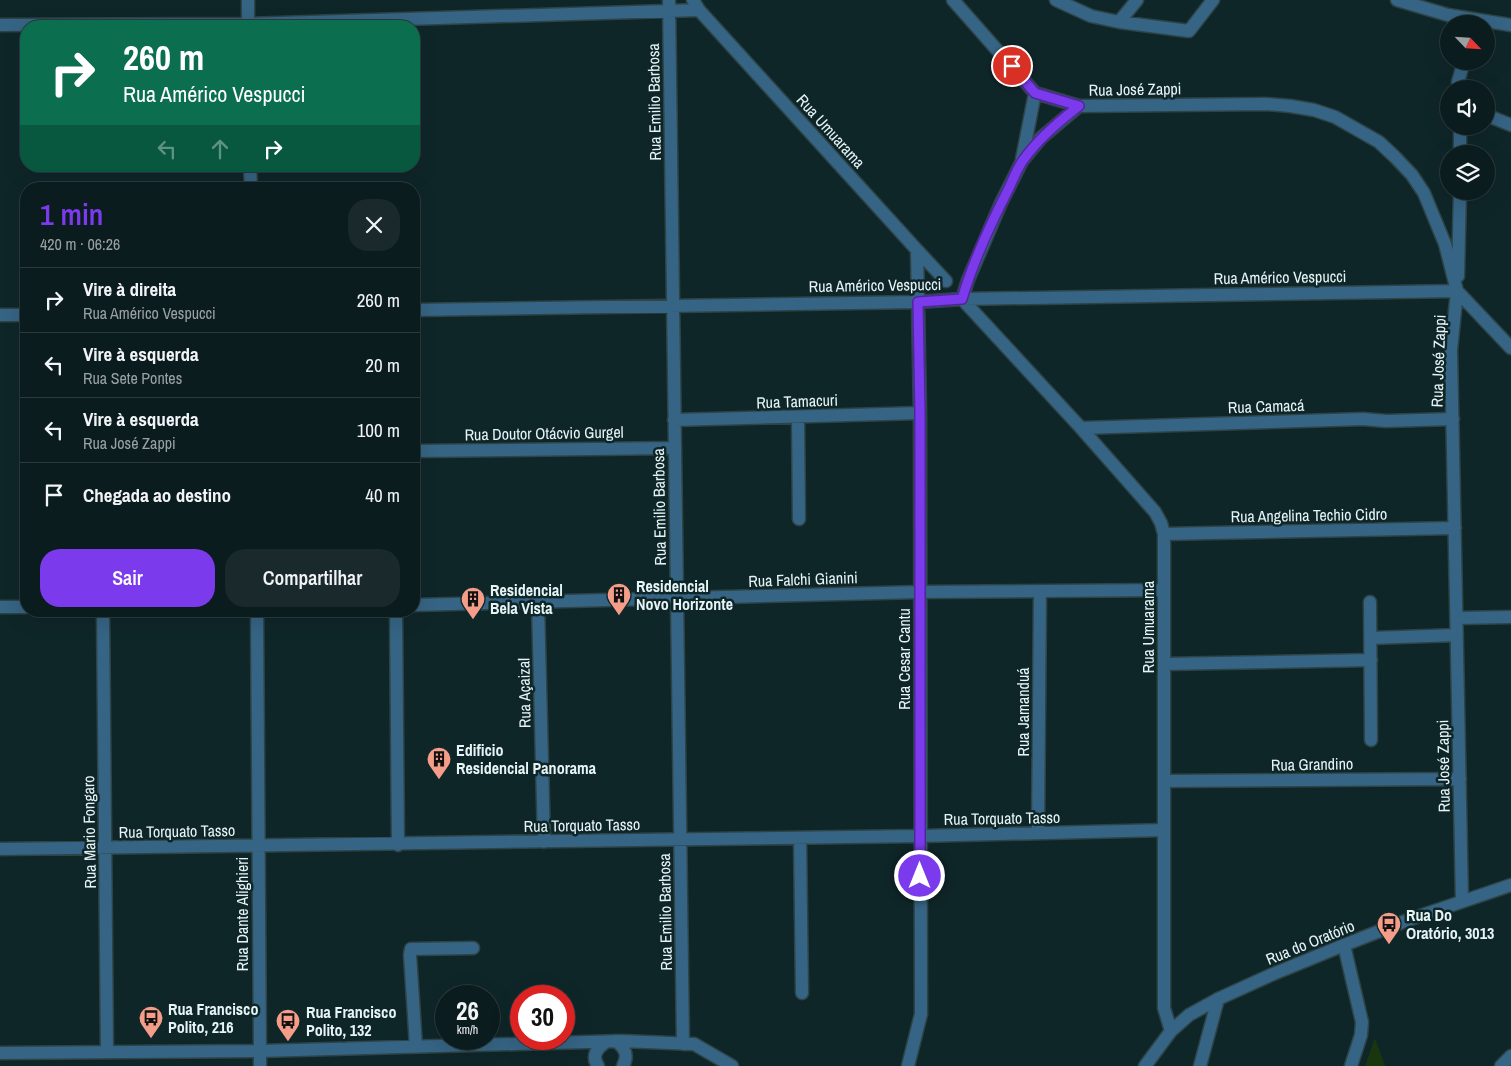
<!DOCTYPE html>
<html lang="pt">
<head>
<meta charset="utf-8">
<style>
  :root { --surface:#0b1c1f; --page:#19292c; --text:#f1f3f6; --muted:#9aa1a4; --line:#2b3a3d; --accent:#7c3aed }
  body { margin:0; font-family:"Archivo Narrow",sans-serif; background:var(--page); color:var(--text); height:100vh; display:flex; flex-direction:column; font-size:19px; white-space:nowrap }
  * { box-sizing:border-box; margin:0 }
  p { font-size:16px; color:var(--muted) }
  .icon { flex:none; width:28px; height:28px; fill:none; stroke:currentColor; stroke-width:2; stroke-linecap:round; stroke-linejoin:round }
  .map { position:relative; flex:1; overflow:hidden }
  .side { position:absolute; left:20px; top:182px; width:400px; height:435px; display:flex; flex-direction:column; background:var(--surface); border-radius:20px; box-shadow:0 5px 20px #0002,0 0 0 1px var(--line) }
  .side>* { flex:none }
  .top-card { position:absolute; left:20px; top:20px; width:400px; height:152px; border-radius:20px; box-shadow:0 5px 20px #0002,0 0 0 1px var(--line); background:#0b6e4f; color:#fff; overflow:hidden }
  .needle { width:32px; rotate:115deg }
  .fabs { position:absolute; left:1440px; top:15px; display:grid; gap:10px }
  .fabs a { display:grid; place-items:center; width:55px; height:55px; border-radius:50%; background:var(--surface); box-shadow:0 5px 20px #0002,0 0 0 1px var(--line); font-size:25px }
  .speed { position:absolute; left:435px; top:985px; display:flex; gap:10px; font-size:25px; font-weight:700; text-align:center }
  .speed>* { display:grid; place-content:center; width:65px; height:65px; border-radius:50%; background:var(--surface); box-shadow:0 5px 20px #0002,0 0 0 1px var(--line); line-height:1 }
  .speed small { font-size:12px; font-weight:400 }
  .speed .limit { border:8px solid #d22; background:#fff; color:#111 }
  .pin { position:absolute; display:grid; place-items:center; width:42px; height:42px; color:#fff; margin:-21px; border:2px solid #fff; border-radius:50%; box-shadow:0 1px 5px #0007 }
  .me { position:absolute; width:55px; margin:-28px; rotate:0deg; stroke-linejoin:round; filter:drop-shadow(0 0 4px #0008) }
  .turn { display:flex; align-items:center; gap:18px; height:105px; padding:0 20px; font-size:22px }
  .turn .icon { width:65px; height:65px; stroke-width:2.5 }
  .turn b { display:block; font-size:35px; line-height:42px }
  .lanes { display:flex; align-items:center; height:48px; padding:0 20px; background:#0003; justify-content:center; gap:25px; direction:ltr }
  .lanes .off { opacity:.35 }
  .round { display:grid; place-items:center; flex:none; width:52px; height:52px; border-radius:20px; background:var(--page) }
  .overview { display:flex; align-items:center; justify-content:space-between; height:85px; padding:0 20px }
  h1 { font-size:30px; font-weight:600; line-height:38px; color:var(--accent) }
  .cta { display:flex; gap:10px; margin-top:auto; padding:10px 20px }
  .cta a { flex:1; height:58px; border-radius:20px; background:var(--accent); color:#fff; font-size:20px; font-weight:600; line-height:58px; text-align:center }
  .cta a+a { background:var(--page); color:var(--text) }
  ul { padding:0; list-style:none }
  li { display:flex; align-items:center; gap:15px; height:65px; padding:0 20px; border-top:1px solid var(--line) }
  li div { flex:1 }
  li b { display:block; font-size:19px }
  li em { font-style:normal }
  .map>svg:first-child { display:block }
  .green { fill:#1a360e }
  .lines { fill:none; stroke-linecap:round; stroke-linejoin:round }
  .pedestrian-casing { stroke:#2d4346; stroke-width:15 }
  .minor-casing { stroke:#2d4346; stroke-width:15 }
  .tertiary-casing { stroke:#2d4346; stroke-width:15 }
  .pedestrian { stroke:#366484; stroke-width:12 }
  .minor { stroke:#366484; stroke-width:12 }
  .tertiary { stroke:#366484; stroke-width:12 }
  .route-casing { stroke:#51269a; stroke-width:12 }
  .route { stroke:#7c3aed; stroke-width:9 }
  .labels { text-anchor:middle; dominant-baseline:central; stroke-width:5; stroke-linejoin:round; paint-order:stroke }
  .street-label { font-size:16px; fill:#e6f4f6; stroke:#0f2629 }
  .poi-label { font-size:16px; font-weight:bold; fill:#e6f4f6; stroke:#0f2629; text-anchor:start }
</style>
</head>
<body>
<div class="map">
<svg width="1511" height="1066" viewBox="0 0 1511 1066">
  <rect width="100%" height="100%" fill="#0f2629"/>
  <path class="green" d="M 1375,1038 L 1385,1066 L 1365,1066 Z"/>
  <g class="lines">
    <defs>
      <path id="pedestrian" d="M 260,1066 L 260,1051"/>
      <path id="minor" d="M 248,0 L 248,26
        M 669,0 L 683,1044
        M 693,0 L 699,10 L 917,250 L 946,281
        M 953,0 L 1035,93 L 1079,106 L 1266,104 L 1290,106 L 1314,110 L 1335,117 L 1379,142 L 1395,157 L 1412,175 L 1424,193 L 1445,244 L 1457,291 L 1451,350 L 1462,901
        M 1056,0 L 1091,16 L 1119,22 L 1189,31 L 1213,0
        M 1397,0 L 1448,15 L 1511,25
        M 1119,22 L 1137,0
        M 0,25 L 248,24 L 699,10
        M 1458,89 L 1458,82 L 1464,61
        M 1486,115 L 1511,125
        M 1460,126 L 1460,154
        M 1022,159 L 1035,93
        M 250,166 L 251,189
        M 1458,276 L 1460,191
        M 1457,291 L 1511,348
        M 962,299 L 1081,428 L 1155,512 L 1161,523 L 1164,534 L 1164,1008 L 1171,1031
        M 962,299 L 968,280 L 1001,203 L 1022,161 L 1041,138 L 1079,106
        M 414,310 L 918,302 L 962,299 L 1457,291
        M 0,315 L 26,315
        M 798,417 L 799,519
        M 674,420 L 920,413
        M 1081,428 L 1363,419 L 1386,421 L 1453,419
        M 414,451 L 674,448
        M 1164,534 L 1455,528
        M 1370,602 L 1371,740
        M 538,603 L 544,842
        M 414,605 L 920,592 L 1164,590
        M 0,607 L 26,607
        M 103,611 L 107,1052
        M 257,611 L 260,1051
        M 396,611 L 398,845
        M 1457,618 L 1511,617
        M 1371,638 L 1457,635
        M 1164,664 L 1371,660
        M 1164,781 L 1460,779
        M 1038,833 L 1040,591
        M 800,838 L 802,993
        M 0,849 L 920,836 L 1164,830
        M 1344,945 L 1362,1022 L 1361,1035 L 1351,1066
        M 616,1041 C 625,1048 629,1055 623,1066
        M 416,1046 L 410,955 L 411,949 L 473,948
        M 0,1053 L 260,1051 L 622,1041 L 694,1044 L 732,1066
        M 598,1066 C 591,1056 597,1048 606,1042
        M 908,1066 L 921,1014 L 920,413 L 917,250
        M 1200,1066 L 1218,999
        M 1501,1066 L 1511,1056"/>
      <path id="tertiary" d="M 1145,1066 L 1171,1031 L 1189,1015 L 1218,999 L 1273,974 L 1344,945 L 1408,920 L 1511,885"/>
    </defs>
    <use href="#pedestrian" class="pedestrian-casing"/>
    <use href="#minor" class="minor-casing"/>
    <use href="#tertiary" class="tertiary-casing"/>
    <use href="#pedestrian" class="pedestrian"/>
    <use href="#minor" class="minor"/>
    <use href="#tertiary" class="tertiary"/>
  </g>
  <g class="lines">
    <defs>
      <path id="route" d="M 920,876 L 920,414 L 918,302 L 962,299 C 973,262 990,225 1008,190 C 1013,180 1017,168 1024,159 C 1039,138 1058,122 1079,106 L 1035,93 L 1012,66"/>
    </defs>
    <use href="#route" class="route-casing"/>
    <use href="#route" class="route"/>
  </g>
  <defs>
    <symbol id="building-pin" viewBox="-11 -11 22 30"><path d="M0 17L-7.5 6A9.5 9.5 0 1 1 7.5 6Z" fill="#f49e89" stroke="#0f2629"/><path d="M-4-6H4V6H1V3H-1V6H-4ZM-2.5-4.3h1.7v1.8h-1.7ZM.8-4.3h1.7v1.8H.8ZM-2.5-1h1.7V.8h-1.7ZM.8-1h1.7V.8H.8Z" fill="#111"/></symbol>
    <symbol id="bus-pin" viewBox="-11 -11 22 30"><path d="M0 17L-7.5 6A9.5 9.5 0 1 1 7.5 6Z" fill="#f49e89" stroke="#0f2629"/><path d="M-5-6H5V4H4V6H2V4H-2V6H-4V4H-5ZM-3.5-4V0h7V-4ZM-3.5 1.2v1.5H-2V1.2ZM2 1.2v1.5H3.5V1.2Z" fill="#111"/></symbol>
  </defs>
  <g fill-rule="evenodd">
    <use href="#building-pin" x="605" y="581" width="28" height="38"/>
    <use href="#building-pin" x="459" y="585" width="28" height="38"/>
    <use href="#building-pin" x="425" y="745" width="28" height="38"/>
    <use href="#bus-pin" x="1375" y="910" width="28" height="38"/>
    <use href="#bus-pin" x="137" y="1004" width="28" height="38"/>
    <use href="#bus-pin" x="274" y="1007" width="28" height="38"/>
  </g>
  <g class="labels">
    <g class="street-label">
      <text transform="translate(1135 89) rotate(-1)">Rua José Zappi</text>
      <text transform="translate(654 102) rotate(-91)">Rua Emilio Barbosa</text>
      <text transform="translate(831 131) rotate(48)">Rua Umuarama</text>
      <text transform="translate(1280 277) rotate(-1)">Rua Américo Vespucci</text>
      <text transform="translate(875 285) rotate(-1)">Rua Américo Vespucci</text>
      <text transform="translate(1438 361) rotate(-88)">Rua José Zappi</text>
      <text transform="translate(797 401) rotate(-2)">Rua Tamacuri</text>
      <text transform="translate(1266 406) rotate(-2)">Rua Camacá</text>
      <text transform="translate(544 433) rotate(-1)">Rua Doutor Otácvio Gurgel</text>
      <text transform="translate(659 507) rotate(-91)">Rua Emilio Barbosa</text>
      <text transform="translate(1309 515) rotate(-1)">Rua Angelina Techio Cidro</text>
      <text transform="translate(803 579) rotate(-2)">Rua Falchi Gianini</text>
      <text transform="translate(1148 627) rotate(-90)">Rua Umuarama</text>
      <text transform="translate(904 659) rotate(-90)">Rua Cesar Cantu</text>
      <text transform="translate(524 693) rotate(-91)">Rua Açaizal</text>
      <text transform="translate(1023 712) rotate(-90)">Rua Jamanduá</text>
      <text transform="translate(1312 764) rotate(-1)">Rua Grandino</text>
      <text transform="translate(1443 766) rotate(-91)">Rua José Zappi</text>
      <text transform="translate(1002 818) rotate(-1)">Rua Torquato Tasso</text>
      <text transform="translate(582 825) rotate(-1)">Rua Torquato Tasso</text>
      <text transform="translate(177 831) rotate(-1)">Rua Torquato Tasso</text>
      <text transform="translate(89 832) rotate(-91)">Rua Mario Fongaro</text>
      <text transform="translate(665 912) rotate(-91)">Rua Emilio Barbosa</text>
      <text transform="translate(242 914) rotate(-90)">Rua Dante Alighieri</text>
      <text transform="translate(1310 942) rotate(-22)">Rua do Oratório</text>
    </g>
    <g class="poi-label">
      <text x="636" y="586">Residencial<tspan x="636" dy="18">Novo Horizonte</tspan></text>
      <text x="490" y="590">Residencial<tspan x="490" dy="18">Bela Vista</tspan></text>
      <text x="456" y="750">Edificio<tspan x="456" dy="18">Residencial Panorama</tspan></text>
      <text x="1406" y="915">Rua Do<tspan x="1406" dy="18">Oratório, 3013</tspan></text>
      <text x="168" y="1009">Rua Francisco<tspan x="168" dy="18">Polito, 216</tspan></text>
      <text x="306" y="1012">Rua Francisco<tspan x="306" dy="18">Polito, 132</tspan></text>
    </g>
  </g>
</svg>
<div class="fabs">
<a><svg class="needle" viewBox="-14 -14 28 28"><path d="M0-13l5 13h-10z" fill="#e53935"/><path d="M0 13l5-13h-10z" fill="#9aa1a4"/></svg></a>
<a><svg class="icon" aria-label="sound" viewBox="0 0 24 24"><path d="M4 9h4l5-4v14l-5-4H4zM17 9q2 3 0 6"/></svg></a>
<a><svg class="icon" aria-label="layers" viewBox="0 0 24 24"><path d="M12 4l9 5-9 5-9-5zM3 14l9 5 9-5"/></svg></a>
</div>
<div class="speed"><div>26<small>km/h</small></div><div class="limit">30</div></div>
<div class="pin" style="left:1012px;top:66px;background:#d93025"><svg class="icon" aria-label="arrive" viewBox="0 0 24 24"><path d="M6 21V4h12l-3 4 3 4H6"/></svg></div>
<svg class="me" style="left:920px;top:876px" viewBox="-20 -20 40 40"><circle r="17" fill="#7c3aed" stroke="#fff" stroke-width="3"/><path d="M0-11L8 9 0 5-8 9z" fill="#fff"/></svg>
<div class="top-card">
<div class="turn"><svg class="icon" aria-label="right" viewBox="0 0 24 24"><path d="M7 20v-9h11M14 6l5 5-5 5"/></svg><div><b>260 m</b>Rua Américo Vespucci</div></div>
<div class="lanes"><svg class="icon off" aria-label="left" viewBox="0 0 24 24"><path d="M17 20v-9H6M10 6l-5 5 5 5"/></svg><svg class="icon off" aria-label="ahead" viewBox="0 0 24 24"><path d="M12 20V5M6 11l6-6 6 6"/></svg><svg class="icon" aria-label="right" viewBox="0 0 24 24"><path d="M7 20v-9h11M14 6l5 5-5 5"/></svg></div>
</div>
<section class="side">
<div class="overview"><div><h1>1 min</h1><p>420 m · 06:26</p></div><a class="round"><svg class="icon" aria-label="close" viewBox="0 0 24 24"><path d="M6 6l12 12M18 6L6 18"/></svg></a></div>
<ul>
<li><svg class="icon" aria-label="right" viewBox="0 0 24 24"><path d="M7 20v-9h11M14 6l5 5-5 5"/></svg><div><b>Vire à direita</b><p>Rua Américo Vespucci</p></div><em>260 m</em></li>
<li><svg class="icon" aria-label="left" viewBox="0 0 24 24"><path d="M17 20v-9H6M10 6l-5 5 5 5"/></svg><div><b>Vire à esquerda</b><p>Rua Sete Pontes</p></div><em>20 m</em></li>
<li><svg class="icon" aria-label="left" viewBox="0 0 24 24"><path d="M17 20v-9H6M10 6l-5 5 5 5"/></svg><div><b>Vire à esquerda</b><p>Rua José Zappi</p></div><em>100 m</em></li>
<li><svg class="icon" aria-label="arrive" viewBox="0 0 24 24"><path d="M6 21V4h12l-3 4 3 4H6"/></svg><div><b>Chegada ao destino</b></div><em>40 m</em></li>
</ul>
<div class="cta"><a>Sair</a><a>Compartilhar</a></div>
</section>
</div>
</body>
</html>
